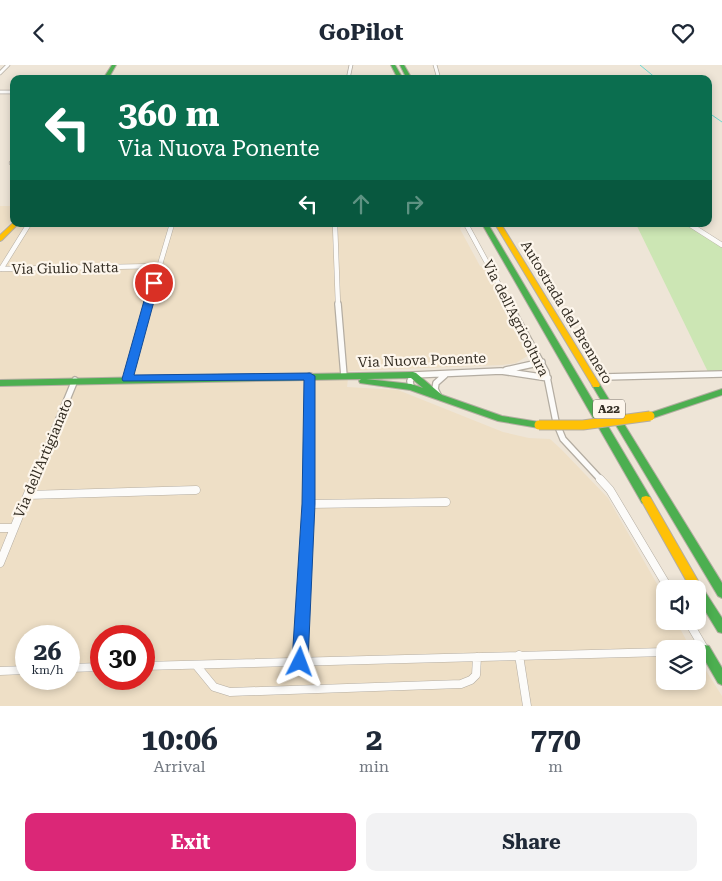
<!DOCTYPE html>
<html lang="en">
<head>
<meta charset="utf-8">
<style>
  :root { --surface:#fff; --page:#f2f2f3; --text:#1f2937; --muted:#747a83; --accent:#db2777 }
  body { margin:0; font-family:"Roboto Serif",serif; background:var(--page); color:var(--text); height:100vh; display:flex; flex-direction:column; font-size:19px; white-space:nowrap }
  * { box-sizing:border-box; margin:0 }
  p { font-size:16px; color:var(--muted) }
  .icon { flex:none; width:28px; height:28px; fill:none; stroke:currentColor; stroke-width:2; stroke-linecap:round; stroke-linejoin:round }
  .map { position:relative; height:641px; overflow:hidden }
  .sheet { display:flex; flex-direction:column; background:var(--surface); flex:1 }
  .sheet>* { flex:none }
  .top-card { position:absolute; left:10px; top:10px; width:702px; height:152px; border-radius:10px; box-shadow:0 2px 8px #0003; background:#0b6e4f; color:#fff; overflow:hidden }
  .tools { position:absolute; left:656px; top:515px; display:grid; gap:10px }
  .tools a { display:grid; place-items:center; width:50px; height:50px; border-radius:10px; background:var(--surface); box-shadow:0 2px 8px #0003; font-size:25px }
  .speed { position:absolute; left:15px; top:560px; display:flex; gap:10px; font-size:25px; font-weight:700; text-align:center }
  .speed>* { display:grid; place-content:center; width:65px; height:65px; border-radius:50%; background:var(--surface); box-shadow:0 2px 8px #0003; line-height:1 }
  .speed small { font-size:12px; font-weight:400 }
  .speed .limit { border:8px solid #d22; background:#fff; color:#111 }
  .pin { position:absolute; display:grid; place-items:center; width:42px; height:42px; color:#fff; margin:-21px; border:2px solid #fff; border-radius:50%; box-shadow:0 1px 5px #0007 }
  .me { position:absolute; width:55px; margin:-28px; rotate:3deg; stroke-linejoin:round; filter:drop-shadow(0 0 4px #0008) }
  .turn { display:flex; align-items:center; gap:18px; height:105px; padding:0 25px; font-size:22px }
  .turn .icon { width:65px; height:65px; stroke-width:2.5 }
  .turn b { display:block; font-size:35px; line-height:42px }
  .lanes { display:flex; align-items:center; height:48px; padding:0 25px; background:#0003; justify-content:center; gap:25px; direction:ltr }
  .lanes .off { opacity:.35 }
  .eta { display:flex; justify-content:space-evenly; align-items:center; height:85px; text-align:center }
  .eta b { font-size:30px; font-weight:700; line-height:35px }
  .action { display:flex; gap:10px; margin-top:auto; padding:10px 25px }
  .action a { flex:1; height:58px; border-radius:10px; background:var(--accent); color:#fff; font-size:20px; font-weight:700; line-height:58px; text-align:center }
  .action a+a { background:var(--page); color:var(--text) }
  header { display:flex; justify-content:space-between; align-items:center; height:65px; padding:0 25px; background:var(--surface); font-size:22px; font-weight:700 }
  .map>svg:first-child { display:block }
  .built { fill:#eedfc6; fill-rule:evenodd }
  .green { fill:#cce6b4 }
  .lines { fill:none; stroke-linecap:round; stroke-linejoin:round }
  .stream { stroke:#6cd6d1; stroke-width:1 }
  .street-far3-casing { stroke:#b4ada2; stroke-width:4.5 }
  .street-far2-casing { stroke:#b4ada2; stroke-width:5.5 }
  .street-far1-casing { stroke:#b4ada2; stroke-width:8 }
  .street-casing { stroke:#b4ada2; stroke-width:9 }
  .fast-casing { stroke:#b4ada2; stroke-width:2 }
  .slow-casing { stroke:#b4ada2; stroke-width:2 }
  .street-far3 { stroke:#fcfbf9; stroke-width:3 }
  .street-far2 { stroke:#fcfbf9; stroke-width:4.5 }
  .street-far1 { stroke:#fcfbf9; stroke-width:5.5 }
  .street { stroke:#fcfbf9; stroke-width:8 }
  .fast { fill:#4caf50; fill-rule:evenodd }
  .slow { fill:#ffc107; fill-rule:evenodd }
  .slow-bridge-casing { stroke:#b4ada2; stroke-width:11; stroke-linecap:butt }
  .slow-bridge { stroke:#ffc107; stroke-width:9 }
  .route { fill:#1a73e8; stroke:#114b97 }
  .labels { text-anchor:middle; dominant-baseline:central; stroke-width:4.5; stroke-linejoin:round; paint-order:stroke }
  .shield { fill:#fdf6ec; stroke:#70695f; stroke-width:1 }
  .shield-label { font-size:12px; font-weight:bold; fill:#332d23 }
  .street-label { font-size:14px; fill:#332d23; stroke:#fdf6ec }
</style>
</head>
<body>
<header><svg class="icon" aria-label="back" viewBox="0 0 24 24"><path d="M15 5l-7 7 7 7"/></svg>GoPilot<svg class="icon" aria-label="heart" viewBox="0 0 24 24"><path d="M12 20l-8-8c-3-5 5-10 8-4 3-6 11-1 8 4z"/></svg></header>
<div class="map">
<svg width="722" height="641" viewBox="0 0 722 641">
  <rect width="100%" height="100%" fill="#eee5d7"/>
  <path class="built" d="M 0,141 L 14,141 L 14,154 L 0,168 Z
    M 19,159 L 463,159 L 460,164 L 480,201 L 486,204 L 529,283 L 529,290 L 516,298 L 502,300 L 349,306 L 347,322 L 398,325 L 503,367 L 529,373 L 550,374 L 561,384 L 608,433 L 665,533 L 665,556 L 676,556 L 691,584 L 665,584 L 665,616 L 698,616 L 698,593 L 722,631 L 722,641 L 0,641 L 0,178 ZM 26,571 L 69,571 L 69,614 L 26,614 ZM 101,571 L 144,571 L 144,614 L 101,614 Z"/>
  <path class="green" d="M 636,159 L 690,159 L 722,178 L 722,307 L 708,307 Z"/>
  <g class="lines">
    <path class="stream" d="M 640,0 L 657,14
      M 709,48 L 722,57"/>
    <defs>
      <path id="street-far3" d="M 435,0 L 439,14
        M 0,8 L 8,0
        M 348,14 L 351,0
        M 0,27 L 14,27
        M 11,98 L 14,98"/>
      <path id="street-far2" d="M 335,159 L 338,240
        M 466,159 L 510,240
        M 689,159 L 722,180
        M 0,204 L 159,201
        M 1,204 L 29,159
        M 148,240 L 172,159"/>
      <path id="street-far1" d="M 338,239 L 344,311
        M 509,239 L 546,307 L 556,357 L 563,374 L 601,415
        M 506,305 L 542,297
        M 604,312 L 722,309
        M 127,314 L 149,239
        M 411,322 L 410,316 L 413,310 L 501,306 L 548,313
        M 438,330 L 435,324 L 436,318 L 445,310
        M 34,415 L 75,315
        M 309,415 L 310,311"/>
      <path id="street" d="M 600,414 L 610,425 L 669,524
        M 28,430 L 196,425
        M 309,439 L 446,437
        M 0,463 L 13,463
        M 0,498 L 34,414
        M 688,556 L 705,585 L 698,585
        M 519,590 L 527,641
        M 300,597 L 309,414
        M 196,600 L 214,622 L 230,627 L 461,619 L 471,615 L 476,610 L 477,592
        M 144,601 L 665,587
        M 69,603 L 101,602
        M 0,606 L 26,605"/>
      <path id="fast" d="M 112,0 L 116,0 L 108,14 L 103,14 Z
        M 391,0 L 395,0 L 403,14 L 398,14 Z
        M 400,0 L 404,0 L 412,14 L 407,14 Z
        M 14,128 L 14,137 L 11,135 L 11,130 Z
        M 482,159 L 488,159 L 650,432 L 651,435 L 650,438 L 646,439 L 642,438 Z
        M 413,307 L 416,308 L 442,330 L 502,351 L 539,357 L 544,360 L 539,363 L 498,356 L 410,325 L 360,318 L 359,316 L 361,314 L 0,321 L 0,315 ZM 411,313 L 423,323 L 411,319 L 366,314 Z
        M 596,317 L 600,320 L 722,518 L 722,533 L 718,531 L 592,320 Z
        M 722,324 L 722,330 L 650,354 L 645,351 L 647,349 Z
        M 698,520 L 702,522 L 722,553 L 722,568 L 718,567 L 698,534 L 698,524 L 693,524 L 694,522 Z
        M 705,580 L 709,581 L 722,603 L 722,620 L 718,618 L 699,585 L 701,581 Z"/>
      <path id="slow" d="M 14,157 L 14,159 L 18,159 L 2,175 L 0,176 L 0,170 Z
        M 495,159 L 501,159 L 600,320 L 599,322 L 593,322 L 592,320 Z
        M 646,431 L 650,432 L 701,521 L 703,524 L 701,527 L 698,528 L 698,524 L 691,524 L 641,435 L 642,432 Z"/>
    </defs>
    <use href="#street-far3" class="street-far3-casing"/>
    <use href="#street-far2" class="street-far2-casing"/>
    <use href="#street-far1" class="street-far1-casing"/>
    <use href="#street" class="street-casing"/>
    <use href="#fast" class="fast-casing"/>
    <use href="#slow" class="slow-casing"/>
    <use href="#street-far3" class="street-far3"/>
    <use href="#street-far2" class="street-far2"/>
    <use href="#street-far1" class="street-far1"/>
    <use href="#street" class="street"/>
    <use href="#fast" class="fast"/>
    <use href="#slow" class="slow"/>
    <defs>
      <path id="slow-bridge" d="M 539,360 L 583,360 L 650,351"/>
    </defs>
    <use href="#slow-bridge" class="slow-bridge-casing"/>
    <use href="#slow-bridge" class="slow-bridge"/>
  </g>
  <path class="route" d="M 154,215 L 159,218 L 134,310 L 310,308 L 315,311 L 315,439 L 308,597 L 306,602 L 300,604 L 294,602 L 292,597 L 302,439 L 304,315 L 123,316 L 122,314 L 149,218 Z"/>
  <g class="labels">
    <rect class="shield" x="593" y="334.5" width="32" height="19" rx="4"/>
    <g class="shield-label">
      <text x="609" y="344">A22</text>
    </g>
    <g class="street-label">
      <text transform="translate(65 203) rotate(-1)">Via Giulio Natta</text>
      <text transform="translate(567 247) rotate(59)">Autostrada del Brennero</text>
      <text transform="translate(516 253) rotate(63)">Via dell'Agricoltura</text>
      <text transform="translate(422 295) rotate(-2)">Via Nuova Ponente</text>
      <text transform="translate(43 393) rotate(-67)">Via dell'Artigianato</text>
    </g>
  </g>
</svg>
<div class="tools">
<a><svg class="icon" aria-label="sound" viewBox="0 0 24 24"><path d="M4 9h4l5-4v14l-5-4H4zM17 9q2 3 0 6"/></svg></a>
<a><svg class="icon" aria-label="layers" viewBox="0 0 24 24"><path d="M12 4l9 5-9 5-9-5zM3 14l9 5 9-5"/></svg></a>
</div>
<div class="speed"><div>26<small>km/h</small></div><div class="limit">30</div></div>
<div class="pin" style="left:154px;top:218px;background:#d93025"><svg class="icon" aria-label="arrive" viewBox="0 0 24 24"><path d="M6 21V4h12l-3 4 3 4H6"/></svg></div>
<svg class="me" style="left:300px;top:597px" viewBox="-20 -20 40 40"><path d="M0-17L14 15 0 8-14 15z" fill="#1a73e8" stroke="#fff" stroke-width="4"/></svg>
<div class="top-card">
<div class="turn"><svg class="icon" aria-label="left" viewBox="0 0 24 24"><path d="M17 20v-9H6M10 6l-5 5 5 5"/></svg><div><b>360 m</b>Via Nuova Ponente</div></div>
<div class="lanes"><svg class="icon" aria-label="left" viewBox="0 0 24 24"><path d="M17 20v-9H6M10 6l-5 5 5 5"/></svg><svg class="icon off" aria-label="ahead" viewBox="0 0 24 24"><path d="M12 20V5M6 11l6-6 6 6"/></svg><svg class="icon off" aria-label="right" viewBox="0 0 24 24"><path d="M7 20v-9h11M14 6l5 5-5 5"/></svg></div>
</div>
</div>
<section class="sheet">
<div class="eta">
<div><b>10:06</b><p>Arrival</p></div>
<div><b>2</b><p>min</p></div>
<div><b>770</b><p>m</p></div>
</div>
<div class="action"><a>Exit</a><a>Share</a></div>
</section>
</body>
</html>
